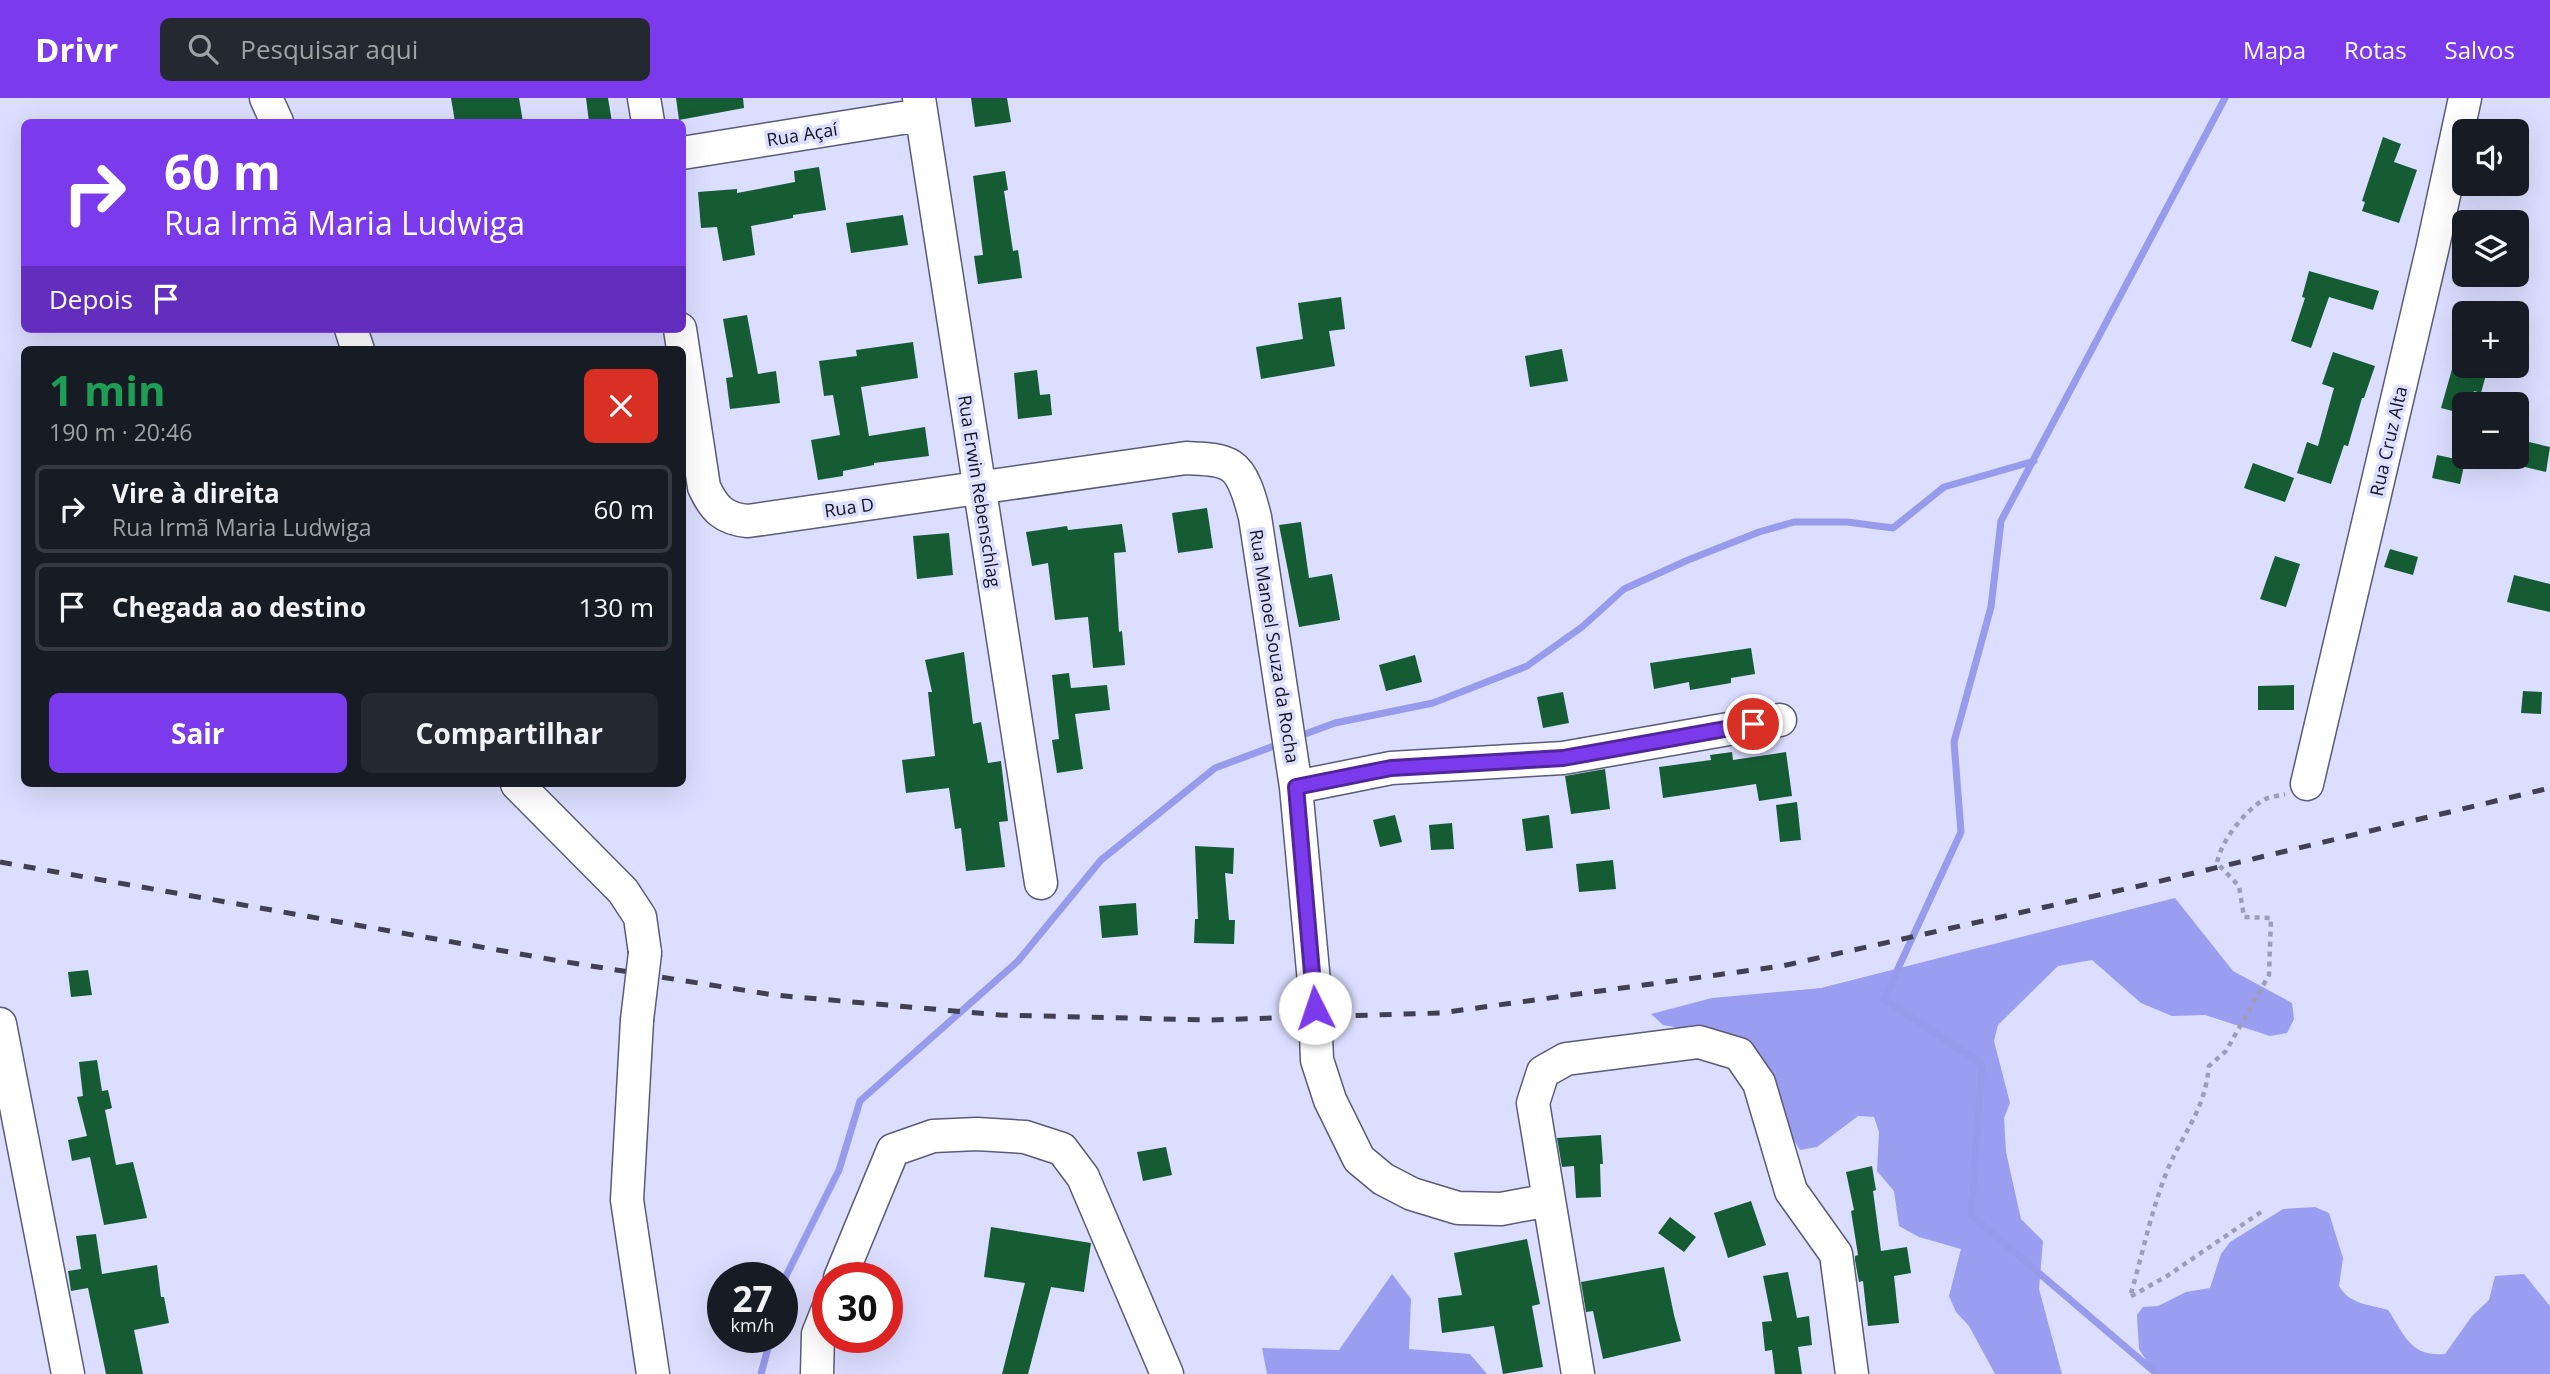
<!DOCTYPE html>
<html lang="pt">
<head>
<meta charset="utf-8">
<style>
  :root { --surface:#171b24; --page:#242831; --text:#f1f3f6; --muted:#9ea1a6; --line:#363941; --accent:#7c3aed }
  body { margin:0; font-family:"Open Sans",sans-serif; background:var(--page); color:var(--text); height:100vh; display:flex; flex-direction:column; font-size:26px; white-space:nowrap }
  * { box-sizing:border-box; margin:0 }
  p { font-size:23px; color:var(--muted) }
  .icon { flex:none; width:38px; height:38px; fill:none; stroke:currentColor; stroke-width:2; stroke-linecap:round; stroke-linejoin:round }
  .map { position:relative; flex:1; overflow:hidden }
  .side { position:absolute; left:21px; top:248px; width:665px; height:441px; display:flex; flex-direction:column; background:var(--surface); border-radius:10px; box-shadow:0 7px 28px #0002 }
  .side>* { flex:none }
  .top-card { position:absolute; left:21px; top:21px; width:665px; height:214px; border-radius:10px; box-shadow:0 7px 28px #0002; background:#7c3aed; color:#fff; overflow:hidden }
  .buttons { position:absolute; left:2452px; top:21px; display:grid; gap:14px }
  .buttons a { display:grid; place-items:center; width:77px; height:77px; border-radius:10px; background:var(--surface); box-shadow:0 7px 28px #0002; font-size:35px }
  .speed { position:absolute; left:707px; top:1164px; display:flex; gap:14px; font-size:35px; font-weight:700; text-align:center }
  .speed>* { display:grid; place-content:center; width:91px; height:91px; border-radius:50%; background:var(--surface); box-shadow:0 7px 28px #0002; line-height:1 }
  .speed small { font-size:18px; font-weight:400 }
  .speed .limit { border:10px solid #d22; background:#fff; color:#111 }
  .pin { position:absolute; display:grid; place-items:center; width:60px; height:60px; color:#fff; margin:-30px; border:4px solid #fff; border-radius:50%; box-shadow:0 2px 7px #0007 }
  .me { position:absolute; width:77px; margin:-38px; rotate:356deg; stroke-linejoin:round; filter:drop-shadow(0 0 5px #0008) }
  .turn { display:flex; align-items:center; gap:24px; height:147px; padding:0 28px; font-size:32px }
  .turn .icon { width:91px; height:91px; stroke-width:2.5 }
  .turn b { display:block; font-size:49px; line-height:60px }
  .then { display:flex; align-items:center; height:66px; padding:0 28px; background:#0003; gap:14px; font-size:26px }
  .round { display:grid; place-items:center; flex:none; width:74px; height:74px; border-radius:10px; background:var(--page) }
  .summary { display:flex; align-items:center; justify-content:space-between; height:119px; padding:0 28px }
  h1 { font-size:42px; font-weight:700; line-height:52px; color:#1e9e55 }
  .primary-button { display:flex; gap:14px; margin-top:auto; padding:14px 28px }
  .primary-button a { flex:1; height:80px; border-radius:10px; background:var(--accent); color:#fff; font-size:28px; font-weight:700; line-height:80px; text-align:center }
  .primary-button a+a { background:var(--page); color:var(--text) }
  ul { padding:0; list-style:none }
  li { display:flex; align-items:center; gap:21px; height:88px; margin:0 14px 10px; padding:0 14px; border:4px solid var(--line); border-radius:10px }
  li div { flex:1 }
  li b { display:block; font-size:26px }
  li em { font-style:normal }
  header { display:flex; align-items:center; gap:42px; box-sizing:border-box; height:98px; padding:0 35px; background:var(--accent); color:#fff }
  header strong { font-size:33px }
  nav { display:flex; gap:38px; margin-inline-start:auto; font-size:24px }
  .search { width:490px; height:63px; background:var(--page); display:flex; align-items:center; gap:18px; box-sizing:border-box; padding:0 24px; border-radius:10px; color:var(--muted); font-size:26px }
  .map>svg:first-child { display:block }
  .forest { fill:#9b9ef0 }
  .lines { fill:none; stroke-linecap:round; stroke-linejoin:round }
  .stream { stroke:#989aec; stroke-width:7 }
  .building { fill:#155c34 }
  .minor-casing { stroke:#5a5b77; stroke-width:35 }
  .path { stroke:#9c9eb8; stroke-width:4.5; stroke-dasharray:5 5; stroke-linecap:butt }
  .minor { stroke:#fff; stroke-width:32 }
  .rail { stroke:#404051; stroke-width:5; stroke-dasharray:12 12; stroke-linecap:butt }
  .minor-bridge-casing { stroke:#5a5b77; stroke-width:35; stroke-linecap:butt }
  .minor-bridge { stroke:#fff; stroke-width:32 }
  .route-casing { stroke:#51269a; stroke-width:18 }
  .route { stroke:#7c3aed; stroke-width:12 }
  .labels { text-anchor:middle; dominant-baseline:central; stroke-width:7; stroke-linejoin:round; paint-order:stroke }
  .street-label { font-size:18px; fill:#141420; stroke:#dbdeff }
</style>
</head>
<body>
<header>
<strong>Drivr</strong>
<div class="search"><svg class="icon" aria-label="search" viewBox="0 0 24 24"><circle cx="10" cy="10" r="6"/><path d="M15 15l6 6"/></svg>Pesquisar aqui</div>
<nav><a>Mapa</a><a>Rotas</a><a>Salvos</a></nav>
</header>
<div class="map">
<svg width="2550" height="1276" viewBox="0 0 2550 1276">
  <rect width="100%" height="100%" fill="#dbdeff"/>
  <path class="forest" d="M 2175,800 L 2233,873 L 2292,905 L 2294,921 L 2287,935 L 2270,938 L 2205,917 L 2172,918 L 2141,905 L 2092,862 L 2058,868 L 1998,927 L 1994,943 L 2010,1005 L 2004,1020 L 2006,1054 L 2021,1121 L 2043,1143 L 2039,1191 L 2062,1276 L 1995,1276 L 1969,1228 L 1956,1214 L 1949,1198 L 1961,1151 L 1919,1139 L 1899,1128 L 1894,1093 L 1877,1073 L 1879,1034 L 1874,1019 L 1858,1018 L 1817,1049 L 1800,1052 L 1730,939 L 1663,927 L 1651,916 L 1712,900 L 1821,890 Z
    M 2315,1109 L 2329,1115 L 2343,1160 L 2339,1188 C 2350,1207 2369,1206 2388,1212 C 2405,1237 2410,1259 2445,1256 L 2472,1218 L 2489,1202 L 2495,1178 L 2524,1176 L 2550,1208 L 2550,1276 L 2155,1276 L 2139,1251 L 2137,1217 L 2143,1209 L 2158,1208 L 2186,1194 L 2210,1190 L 2221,1156 L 2230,1144 L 2283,1111 Z
    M 1392,1176 L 1411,1201 L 1409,1251 L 1470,1256 L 1487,1276 L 1267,1276 L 1262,1250 L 1339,1252 Z"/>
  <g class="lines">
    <path class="stream" d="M 1297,639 L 1335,625 L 1433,605 L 1527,568 L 1582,529 L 1624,491 L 1688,462 L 1759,434 L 1794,424 L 1847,424 L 1893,430 L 1944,389 L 2034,363
      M 782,1194 L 786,1178 L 839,1072 L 860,1003 L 1018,863 L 1101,762 L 1215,670 L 1282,645
      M 761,1276 L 771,1239
      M 2157,1276 L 1971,1117 L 1982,966 L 1884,901 L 1961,734 L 1954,644 L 1991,509 L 2001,423 L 2225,0"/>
  </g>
  <path class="building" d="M 451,0 L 519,0 L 523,24 L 455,24 Z
    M 586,0 L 608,0 L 612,24 L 589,24 Z
    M 676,0 L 743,0 L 744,10 L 679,22 Z
    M 971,0 L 1007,0 L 1011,24 L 975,29 Z
    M 2383,39 L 2401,46 L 2394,64 L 2417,72 L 2399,125 L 2362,113 L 2365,104 L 2362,103 Z
    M 819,69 L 826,112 L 793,117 L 793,120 L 751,128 L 755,157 L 723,163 L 717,129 L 701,130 L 698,94 L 737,91 L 737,95 L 795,84 L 794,73 Z
    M 1005,73 L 1008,92 L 1004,93 L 1013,153 L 1018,152 L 1022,180 L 978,186 L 974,158 L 983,157 L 973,78 Z
    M 903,117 L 908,147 L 851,155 L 846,125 Z
    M 2309,173 L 2379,193 L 2373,212 L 2329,199 L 2311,250 L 2291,243 L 2305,200 L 2302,199 Z
    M 1341,199 L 1345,231 L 1329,233 L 1335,268 L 1261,281 L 1256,249 L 1303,241 L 1298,205 Z
    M 747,217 L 758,276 L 776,273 L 780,305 L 730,311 L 726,280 L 733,279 L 723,221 Z
    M 913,244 L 918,280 L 861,289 L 869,338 L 925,329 L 929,358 L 874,365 L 874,367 L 843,373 L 843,378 L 818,382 L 811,342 L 840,337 L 833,297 L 824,298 L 819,263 L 857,258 L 856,252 Z
    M 1562,251 L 1568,283 L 1530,289 L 1525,258 Z
    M 2333,254 L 2375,268 L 2364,300 L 2362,300 L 2348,348 L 2344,347 L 2331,386 L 2297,375 L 2307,344 L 2318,348 L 2334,290 L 2322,286 Z
    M 2454,264 L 2487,273 L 2481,295 L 2474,293 L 2471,306 L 2464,306 L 2464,316 L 2441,310 Z
    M 1037,272 L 1040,297 L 1050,296 L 1052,317 L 1018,321 L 1014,275 Z
    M 2516,341 L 2550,349 L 2546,374 L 2516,367 Z
    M 2437,357 L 2465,363 L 2460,386 L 2432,380 Z
    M 2253,365 L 2294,380 L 2285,404 L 2244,390 Z
    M 1207,410 L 1213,450 L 1178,455 L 1172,415 Z
    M 1301,424 L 1309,480 L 1332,476 L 1340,522 L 1299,529 L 1279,427 Z
    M 1122,426 L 1126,454 L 1114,455 L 1119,534 L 1122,533 L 1125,567 L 1093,570 L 1088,519 L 1055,522 L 1048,465 L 1032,468 L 1026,434 L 1067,428 L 1068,432 Z
    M 949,435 L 953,477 L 917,481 L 913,438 Z
    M 2390,451 L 2418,459 L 2413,477 L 2384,469 Z
    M 2275,458 L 2300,466 L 2286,509 L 2260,501 Z
    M 2514,477 L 2550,486 L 2550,514 L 2507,504 Z
    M 1751,550 L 1755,576 L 1731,580 L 1731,585 L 1690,592 L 1689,584 L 1654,591 L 1650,565 Z
    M 964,554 L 973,626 L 981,624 L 988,665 L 1001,663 L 1008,723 L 999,724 L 1005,769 L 966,773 L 961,730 L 955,731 L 949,690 L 906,695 L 902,662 L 935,658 L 928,594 L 932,594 L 925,562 Z
    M 1415,557 L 1422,584 L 1386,593 L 1379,567 Z
    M 1069,575 L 1071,590 L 1107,587 L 1110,612 L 1075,616 L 1083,671 L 1057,675 L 1052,642 L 1059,641 L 1052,577 Z
    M 2294,587 L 2294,612 L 2258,612 L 2258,588 Z
    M 2523,593 L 2542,594 L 2541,616 L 2521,615 Z
    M 1563,594 L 1569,625 L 1543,630 L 1537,599 Z
    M 1732,654 L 1733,662 L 1786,654 L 1792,698 L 1759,703 L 1756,686 L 1663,700 L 1659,669 L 1711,662 L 1710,657 Z
    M 1605,671 L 1610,711 L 1571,716 L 1565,678 Z
    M 1797,704 L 1801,742 L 1780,744 L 1776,707 Z
    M 1395,717 L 1402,744 L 1380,749 L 1373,722 Z
    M 1549,717 L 1553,750 L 1526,753 L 1522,721 Z
    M 1452,725 L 1454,751 L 1431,752 L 1429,727 Z
    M 1195,748 L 1234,750 L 1233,776 L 1225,775 L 1229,822 L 1235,822 L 1234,846 L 1194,845 L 1195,821 L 1198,821 Z
    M 1613,762 L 1616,791 L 1579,794 L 1576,766 Z
    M 1136,805 L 1138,837 L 1102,840 L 1099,808 Z
    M 88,872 L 92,897 L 71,899 L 68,874 Z
    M 97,962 L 102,993 L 108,992 L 112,1010 L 105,1012 L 116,1067 L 133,1064 L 147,1120 L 104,1127 L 90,1059 L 72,1063 L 68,1042 L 87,1038 L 77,999 L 83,998 L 79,964 Z
    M 1601,1037 L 1603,1066 L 1600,1066 L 1601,1099 L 1576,1100 L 1574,1068 L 1562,1069 L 1557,1040 Z
    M 1166,1049 L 1172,1077 L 1143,1083 L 1137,1054 Z
    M 1872,1068 L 1876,1092 L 1873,1093 L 1881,1153 L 1907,1149 L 1911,1175 L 1894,1178 L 1899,1225 L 1868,1228 L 1863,1183 L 1859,1184 L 1855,1162 L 1855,1158 L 1858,1157 L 1851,1113 L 1854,1112 L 1846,1074 Z
    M 1751,1103 L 1766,1147 L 1728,1160 L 1714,1115 Z
    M 1670,1119 L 1696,1139 L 1684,1154 L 1658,1135 Z
    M 991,1129 L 1091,1145 L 1084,1194 L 1051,1189 L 1028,1276 L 1002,1276 L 1025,1185 L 984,1179 Z
    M 96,1136 L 102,1176 L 157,1167 L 161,1199 L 164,1199 L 169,1225 L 134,1232 L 143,1276 L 106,1276 L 88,1190 L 71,1193 L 68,1173 L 81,1171 L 76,1138 Z
    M 1527,1141 L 1540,1206 L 1532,1208 L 1543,1269 L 1503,1276 L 1494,1228 L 1442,1235 L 1438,1200 L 1462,1197 L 1454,1155 Z
    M 1664,1169 L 1674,1217 L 1681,1243 L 1603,1261 L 1593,1213 L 1586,1214 L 1581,1184 Z
    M 1788,1174 L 1797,1220 L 1809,1218 L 1812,1247 L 1798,1249 L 1802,1276 L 1775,1276 L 1772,1252 L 1765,1253 L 1762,1224 L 1772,1223 L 1763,1178 Z"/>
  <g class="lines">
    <defs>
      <path id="minor" d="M 266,0 L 277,24
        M 644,0 L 648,24
        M 919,0 L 1041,785
        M 682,55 L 921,17
        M 351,231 L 358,252
        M 680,231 L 704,389 C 714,411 724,421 748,423 L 1186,360 C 1199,361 1220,360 1231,368 C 1245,377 1251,404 1255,419 L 1296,689 L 1314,884 L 1317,962 L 1330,1002 L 1359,1061 L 1383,1081 L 1412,1096 L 1458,1110 L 1501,1111 L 1549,1102 L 1578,1276
        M 517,686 L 623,793 L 640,819 L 645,855
        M 2307,686 L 2433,148 L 2465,0
        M 1296,689 L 1391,670 L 1563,660 L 1780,622
        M 637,922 L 627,1102 L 653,1276
        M 0,926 L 68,1276
        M 1549,1102 L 1533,1005 L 1543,974 L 1566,961 L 1699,944 L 1739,956 L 1759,985 L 1791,1093 L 1836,1156 L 1852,1276
        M 840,1180 L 893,1052 L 933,1038 L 977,1036 L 1025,1039 L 1062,1051 L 1083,1079 L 1167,1276
        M 817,1276 L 818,1236 L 828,1211"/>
    </defs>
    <use href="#minor" class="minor-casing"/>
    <path class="path" d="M 2261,1114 L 2167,1178 L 2130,1199 C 2142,1158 2151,1113 2167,1073 C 2184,1032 2204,1015 2209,968 L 2226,953 L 2269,877 L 2271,820 L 2244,819 L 2239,788 L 2217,765 C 2221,743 2244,714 2263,702 C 2269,699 2278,698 2285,696"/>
    <use href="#minor" class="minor"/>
    <path class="rail" d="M 0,764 L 560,863 L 774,897 L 1000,917 L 1208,922 L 1440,915 L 1782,868 L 2148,786 L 2550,690"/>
    <defs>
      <path id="minor-bridge" d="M 637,922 L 645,855"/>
    </defs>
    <use href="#minor-bridge" class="minor-bridge-casing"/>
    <use href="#minor-bridge" class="minor-bridge"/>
  </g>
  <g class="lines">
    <defs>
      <path id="route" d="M 1315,910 L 1296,689 L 1391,670 L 1563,660 L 1753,626"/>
    </defs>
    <use href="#route" class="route-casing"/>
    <use href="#route" class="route"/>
  </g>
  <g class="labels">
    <g class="street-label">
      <text transform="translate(802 36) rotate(-9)">Rua Açaí</text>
      <text transform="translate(2388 343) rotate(-77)">Rua Cruz Alta</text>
      <text transform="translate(980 393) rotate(81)">Rua Erwin Rebenschlag</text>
      <text transform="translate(849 409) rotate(-8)">Rua D</text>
      <text transform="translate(1275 548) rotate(81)">Rua Manoel Souza da Rocha</text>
    </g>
  </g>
</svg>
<div class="buttons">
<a><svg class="icon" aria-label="sound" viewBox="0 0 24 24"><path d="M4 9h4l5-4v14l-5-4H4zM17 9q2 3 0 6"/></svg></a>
<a><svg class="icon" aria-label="layers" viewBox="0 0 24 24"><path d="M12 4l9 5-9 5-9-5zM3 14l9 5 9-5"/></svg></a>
<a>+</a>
<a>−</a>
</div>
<div class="speed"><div>27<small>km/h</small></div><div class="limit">30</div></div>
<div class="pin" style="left:1753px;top:626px;background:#d93025"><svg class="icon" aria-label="arrive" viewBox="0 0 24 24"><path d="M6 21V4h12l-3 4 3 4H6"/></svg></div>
<svg class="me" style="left:1315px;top:910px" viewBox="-20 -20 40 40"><circle r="19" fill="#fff"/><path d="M0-13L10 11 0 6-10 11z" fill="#7c3aed"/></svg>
<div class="top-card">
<div class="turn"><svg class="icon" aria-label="right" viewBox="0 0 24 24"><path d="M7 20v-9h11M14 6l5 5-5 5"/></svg><div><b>60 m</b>Rua Irmã Maria Ludwiga</div></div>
<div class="then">Depois<svg class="icon" aria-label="arrive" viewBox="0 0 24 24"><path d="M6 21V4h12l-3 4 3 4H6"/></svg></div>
</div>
<section class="side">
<div class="summary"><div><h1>1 min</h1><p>190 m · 20:46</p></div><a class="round" style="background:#d93025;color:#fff"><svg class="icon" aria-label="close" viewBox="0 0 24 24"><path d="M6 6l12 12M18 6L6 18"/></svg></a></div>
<ul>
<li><svg class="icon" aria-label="right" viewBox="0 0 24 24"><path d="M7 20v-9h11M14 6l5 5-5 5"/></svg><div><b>Vire à direita</b><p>Rua Irmã Maria Ludwiga</p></div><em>60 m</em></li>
<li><svg class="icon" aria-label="arrive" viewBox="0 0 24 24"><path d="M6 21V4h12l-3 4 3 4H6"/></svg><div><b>Chegada ao destino</b></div><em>130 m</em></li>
</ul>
<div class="primary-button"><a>Sair</a><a>Compartilhar</a></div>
</section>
</div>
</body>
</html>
